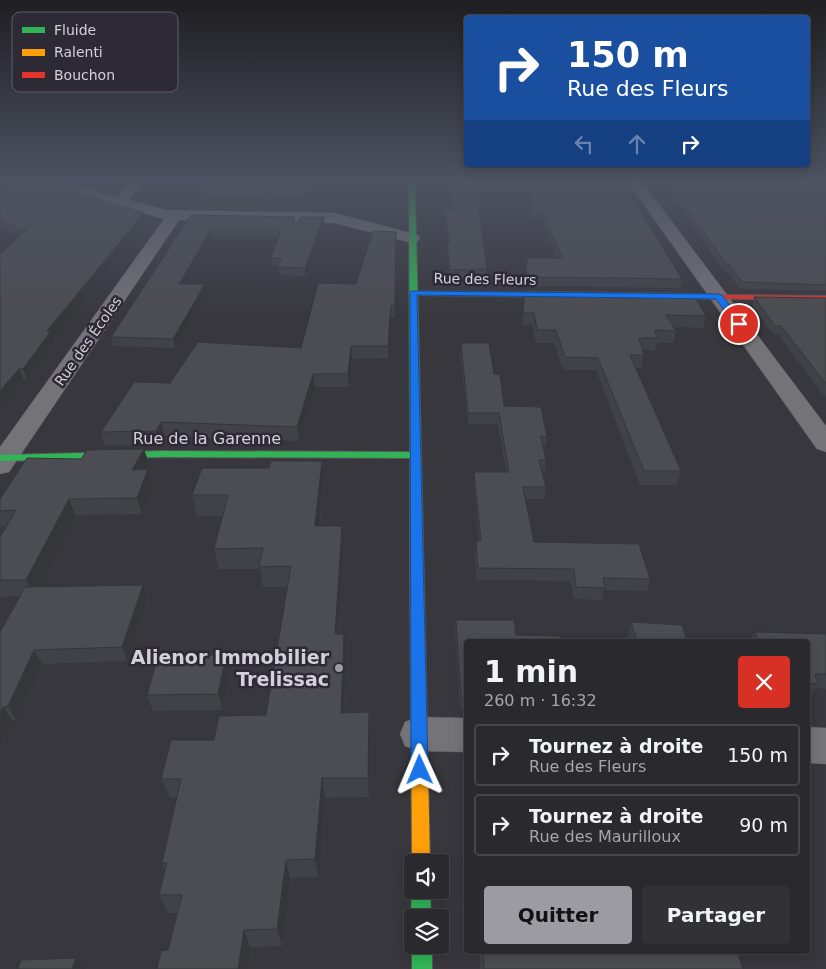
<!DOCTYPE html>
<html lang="fr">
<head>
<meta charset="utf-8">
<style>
  :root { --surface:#2a292e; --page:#323136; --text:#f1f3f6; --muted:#a5a6aa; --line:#46454a; --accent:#9c9aa2 }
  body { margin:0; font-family:"DejaVu Sans",sans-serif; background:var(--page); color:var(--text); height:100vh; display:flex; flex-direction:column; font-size:19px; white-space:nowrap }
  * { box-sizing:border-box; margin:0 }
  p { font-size:16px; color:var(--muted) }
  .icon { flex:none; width:28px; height:28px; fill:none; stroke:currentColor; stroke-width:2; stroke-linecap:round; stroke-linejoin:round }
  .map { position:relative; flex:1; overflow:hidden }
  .side { position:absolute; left:464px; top:639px; width:346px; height:315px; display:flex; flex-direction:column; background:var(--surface); border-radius:5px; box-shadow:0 2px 12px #0003,0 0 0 1px var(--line) }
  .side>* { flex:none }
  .hud { position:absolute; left:464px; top:15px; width:346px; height:152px; border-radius:5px; box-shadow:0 2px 12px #0003,0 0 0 1px var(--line); background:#1a4fa0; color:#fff; overflow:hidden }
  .tools { position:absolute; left:404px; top:854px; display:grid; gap:10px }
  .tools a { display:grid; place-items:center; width:45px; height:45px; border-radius:5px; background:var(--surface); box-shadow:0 2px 12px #0003,0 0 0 1px var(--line); font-size:25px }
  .pin { position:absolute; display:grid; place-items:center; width:42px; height:42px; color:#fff; margin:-21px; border:2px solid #fff; border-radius:50%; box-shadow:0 1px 5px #0007 }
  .me { position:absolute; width:55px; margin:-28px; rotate:359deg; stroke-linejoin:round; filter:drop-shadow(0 0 4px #0008) }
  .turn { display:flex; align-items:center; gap:18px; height:105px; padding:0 20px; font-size:22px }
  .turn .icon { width:65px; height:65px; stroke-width:2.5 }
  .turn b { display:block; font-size:35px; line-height:42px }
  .lanes { display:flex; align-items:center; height:48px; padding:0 20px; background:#0003; justify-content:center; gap:25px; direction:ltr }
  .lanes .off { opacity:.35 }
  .round { display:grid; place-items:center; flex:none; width:52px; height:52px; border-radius:5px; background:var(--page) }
  .summary { display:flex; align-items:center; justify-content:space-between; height:85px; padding:0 20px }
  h1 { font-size:30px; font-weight:600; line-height:38px }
  .button { display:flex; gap:10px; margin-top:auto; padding:10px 20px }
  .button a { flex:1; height:58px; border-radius:5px; background:var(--accent); color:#111; font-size:20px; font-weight:600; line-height:58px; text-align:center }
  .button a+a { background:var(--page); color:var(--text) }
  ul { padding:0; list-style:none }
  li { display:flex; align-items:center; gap:15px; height:62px; margin:0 10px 8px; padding:0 10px; border:2px solid var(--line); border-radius:5px }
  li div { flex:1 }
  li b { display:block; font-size:19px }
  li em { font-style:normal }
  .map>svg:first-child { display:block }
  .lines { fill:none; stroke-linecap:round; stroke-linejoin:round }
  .street-casing { stroke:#56555b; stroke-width:1 }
  .fast-casing { stroke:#56555b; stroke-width:2 }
  .slow-casing { stroke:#56555b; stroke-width:2 }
  .jam-casing { stroke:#56555b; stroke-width:2 }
  .street { fill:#747378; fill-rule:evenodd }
  .fast { fill:#30b455; fill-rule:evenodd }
  .slow { fill:#ff9f0a; fill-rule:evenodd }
  .jam { fill:#e5322d; fill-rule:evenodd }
  .wall { fill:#414247 }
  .shaded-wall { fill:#353639 }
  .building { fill:#4c4d52; stroke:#353639 }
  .route { fill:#1a73e8; stroke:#114b97 }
  .poi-dot { fill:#9c9aa2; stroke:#2d2a36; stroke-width:2 }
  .labels { text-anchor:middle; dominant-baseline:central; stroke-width:5; stroke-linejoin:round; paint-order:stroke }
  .far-street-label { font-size:14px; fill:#d2d0d8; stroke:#2d2a36 }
  .street-label { font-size:16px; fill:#d2d0d8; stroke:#2d2a36 }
  .near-poi-label { font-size:19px; font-weight:bold; fill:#d2d0d8; stroke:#2d2a36; text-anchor:end }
  .key { fill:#2d2a36; stroke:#5f5c67; stroke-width:1 }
  .key-label { font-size:14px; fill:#d2d0d8 }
</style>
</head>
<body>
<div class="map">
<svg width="826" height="969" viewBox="0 0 826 969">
  <rect width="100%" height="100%" fill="#38373d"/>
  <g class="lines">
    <defs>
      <path id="street" d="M 38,182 L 62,182 L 116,197 L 129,182 L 144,182 L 129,200 L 166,210 L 335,213 L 418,235 L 420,238 L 418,241 L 412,243 L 335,223 L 179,220 L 9,472 L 0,474 L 0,447 L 164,219 L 40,185 Z
        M 628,182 L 642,182 L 826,426 L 826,452 L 817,449 Z
        M 419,717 L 466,718 L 466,752 L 419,751 L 405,746 L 400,734 L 405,722 Z
        M 808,727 L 826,728 L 826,764 L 808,763 Z"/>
      <path id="fast" d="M 409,182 L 415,182 L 424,586 L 422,589 L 417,591 L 412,589 L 410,586 L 410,458 L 162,457 L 0,461 L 0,455 L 162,451 L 410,452 Z
        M 412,888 L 412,890 L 430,890 L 431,918 L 412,918 L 412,921 L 411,918 Z
        M 412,944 L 432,945 L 432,969 L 412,969 Z"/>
      <path id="slow" d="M 410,291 L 561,293 L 565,295 L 561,297 L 413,295 L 409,293 Z
        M 417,581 L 422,583 L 424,586 L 430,862 L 412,863 L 410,586 L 412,583 Z"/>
      <path id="jam" d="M 654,294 L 826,296 L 826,300 L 657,298 L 653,296 Z"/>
    </defs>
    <use href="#street" class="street-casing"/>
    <use href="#fast" class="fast-casing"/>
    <use href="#slow" class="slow-casing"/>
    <use href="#jam" class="jam-casing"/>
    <use href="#street" class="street"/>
    <use href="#fast" class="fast"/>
    <use href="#slow" class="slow"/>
    <use href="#jam" class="jam"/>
  </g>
  <path class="wall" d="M 0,182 L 146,221 L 53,338 L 54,341 L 27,379 L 23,379 L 0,407 L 20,236 L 0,229 Z
    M 318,182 L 303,211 L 201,209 L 199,197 Z
    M 451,182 L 622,182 L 682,279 L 680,288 L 525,286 L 527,258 L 557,258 L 541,219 L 531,219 L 533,192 L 479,190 L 482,203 L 481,211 L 479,211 L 487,269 L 486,278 L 450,279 L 447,253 L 447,244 L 448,244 L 444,217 L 444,209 L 453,209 Z
    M 663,182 L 826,182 L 826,291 L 740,289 L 727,271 L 724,271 Z
    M 191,215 L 324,225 L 306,276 L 279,275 L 278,266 L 272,266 L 271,258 L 278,237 L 212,237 L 186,284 L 205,284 L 207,292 L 175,348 L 113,346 L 111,337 Z
    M 396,232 L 395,318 L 391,318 L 388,358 L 352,359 L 349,387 L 315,387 L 299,441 L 165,436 L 160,444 L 105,446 L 101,432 L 170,383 L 301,348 L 356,284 Z
    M 525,290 L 706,316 L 703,328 L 674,327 L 676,331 L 673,343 L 657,343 L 655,351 L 643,350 L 644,355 L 641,368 L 636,368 L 681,471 L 677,485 L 640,485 L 596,370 L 563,370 L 554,343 L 536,343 L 532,325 L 522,325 Z
    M 754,297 L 826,298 L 826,398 L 778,334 L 773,334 L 752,305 Z
    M 461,343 L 494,374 L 504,406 L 547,437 L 545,447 L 543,447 L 546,460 L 545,471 L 542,471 L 546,487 L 544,499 L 525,499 L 534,542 L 650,579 L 647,591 L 604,590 L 602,600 L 574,599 L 571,581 L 477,580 L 475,552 L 476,541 L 479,541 L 474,483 L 474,472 L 506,472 L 498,424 L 468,424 L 460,353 Z
    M 144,449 L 149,464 L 146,470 L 153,485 L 142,514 L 75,515 L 38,587 L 143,585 L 147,599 L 127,661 L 42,664 L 16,720 L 12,720 L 0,746 L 0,632 L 20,596 L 0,597 L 0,537 L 7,526 L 0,527 L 0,499 L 81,459 Z
    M 322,461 L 324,481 L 320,526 L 344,546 L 339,634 L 346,655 L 344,713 L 369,712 L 371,732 L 369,797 L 325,798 L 319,877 L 290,878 L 282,946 L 168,950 L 177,913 L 168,913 L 159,895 L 165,869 L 162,863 L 177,798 L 170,798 L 161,779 L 214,740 L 266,715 L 287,587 L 263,587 L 260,569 L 219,569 L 214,549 L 222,516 L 197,516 L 192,495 L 269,468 Z
    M 456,620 L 516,635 L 466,641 L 466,710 L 460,709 L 455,632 Z
    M 631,622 L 687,641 L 627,641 L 627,639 Z
    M 755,632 L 826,634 L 826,689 L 816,688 L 810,698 L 808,698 L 808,641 L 750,641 Z
    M 230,671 L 223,710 L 153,711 L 147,695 Z
    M 479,951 L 737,951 L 743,969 L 480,969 Z"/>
  <path class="shaded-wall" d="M 311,182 L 318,182 L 303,211 L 302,199 Z
    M 144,213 L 146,221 L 53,338 L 54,341 L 27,379 L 23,369 L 47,331 Z
    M 324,217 L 324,225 L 306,276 L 305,268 Z
    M 211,230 L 212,237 L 181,292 L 179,284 Z
    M 205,284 L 207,292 L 175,348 L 173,339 Z
    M 391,306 L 391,318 L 388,358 L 388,346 Z
    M 351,346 L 352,359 L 349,387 L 348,374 Z
    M 19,369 L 23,379 L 0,407 L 0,391 Z
    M 313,374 L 315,387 L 299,441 L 297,427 Z
    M 161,422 L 165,436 L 160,444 L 156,431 Z
    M 144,449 L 149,464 L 137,485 L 132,470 Z
    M 322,461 L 324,481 L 317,547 L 315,526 Z
    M 148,469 L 153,485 L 142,514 L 137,498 Z
    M 69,499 L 75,515 L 34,596 L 26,580 Z
    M 342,526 L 344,546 L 337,655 L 335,634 Z
    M 143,585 L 147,599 L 127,661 L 122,647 Z
    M 344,634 L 346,655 L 343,733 L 341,713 Z
    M 34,650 L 42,664 L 16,720 L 8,706 Z
    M 226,655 L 230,671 L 223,710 L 218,694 Z
    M 3,707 L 12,720 L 0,746 L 0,713 Z
    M 369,712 L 371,732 L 369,797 L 368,778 Z
    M 322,778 L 325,798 L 319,877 L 315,859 Z
    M 286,860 L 290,878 L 282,946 L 277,929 Z
    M 244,930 L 250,947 L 247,969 L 238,969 Z
    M 76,958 L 85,969 L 72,969 Z"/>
  <path class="building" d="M 0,182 L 43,182 L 144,213 L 47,331 L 51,331 L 23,369 L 19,369 L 0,391 L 0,254 L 26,230 L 0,222 Z
    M 209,182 L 311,182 L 302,199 L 199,197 Z
    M 452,182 L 477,182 L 482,203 L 478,203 L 487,269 L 450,270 L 447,244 L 450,244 L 444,209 L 455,209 Z
    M 482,182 L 622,182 L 682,279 L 526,277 L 527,258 L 563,258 L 541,211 L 531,211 L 534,184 Z
    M 668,182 L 826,182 L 826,285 L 742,282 L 729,264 L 726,264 Z
    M 191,215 L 295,217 L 292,222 L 298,222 L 301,217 L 324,217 L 305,268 L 277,267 L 282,258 L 271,258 L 281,230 L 211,230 L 179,284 L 205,284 L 173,339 L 111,337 Z
    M 373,231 L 396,232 L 395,306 L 391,306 L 388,346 L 351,346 L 348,374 L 313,374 L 297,427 L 161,422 L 156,431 L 101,432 L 134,382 L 170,383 L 198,342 L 301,348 L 318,283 L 356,284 Z
    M 525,290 L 692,292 L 706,316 L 666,315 L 676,331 L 654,330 L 658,338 L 639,338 L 644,355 L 630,355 L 681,471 L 644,471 L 598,358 L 565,357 L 556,330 L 537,330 L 534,313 L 523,313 Z
    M 754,297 L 826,298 L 826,384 L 781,326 L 775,326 Z
    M 461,343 L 489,343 L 494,374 L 500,374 L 504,406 L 541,407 L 547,437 L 541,436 L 546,460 L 539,460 L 546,487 L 523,487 L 534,542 L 639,544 L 650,579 L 603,578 L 605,588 L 576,587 L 574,569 L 478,568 L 476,541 L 481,541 L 474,472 L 509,472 L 499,413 L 468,413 Z
    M 144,449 L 132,470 L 148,469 L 137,498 L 69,499 L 26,580 L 0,580 L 0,537 L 16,510 L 0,511 L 0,499 L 27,458 L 81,459 L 87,450 Z
    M 271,461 L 322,461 L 315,526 L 342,526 L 335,634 L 344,634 L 341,713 L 369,712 L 368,778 L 322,778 L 315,859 L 286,860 L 277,929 L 244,930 L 238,969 L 157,969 L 161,951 L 168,950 L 182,895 L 159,895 L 167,863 L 162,863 L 181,779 L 161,779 L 171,740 L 214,740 L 219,716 L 266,715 L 291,566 L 259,567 L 263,548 L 214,549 L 228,495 L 192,495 L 202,468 L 269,468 Z
    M 143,585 L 122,647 L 34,650 L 8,706 L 3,707 L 0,713 L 0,632 L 25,587 Z
    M 456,620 L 514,620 L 516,635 L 560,636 L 561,641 L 466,641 L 466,698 L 461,697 Z
    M 631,622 L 682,625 L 687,641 L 637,641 Z
    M 755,632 L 826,634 L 826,674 L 815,674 L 818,684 L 808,683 L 808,641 L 759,641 Z
    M 226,655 L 218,694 L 147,695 L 158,656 Z
    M 483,951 L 737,951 L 743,969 L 484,969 Z
    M 76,958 L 72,969 L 18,969 L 21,960 Z"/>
  <linearGradient id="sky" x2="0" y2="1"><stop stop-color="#1f1e22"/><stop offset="0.57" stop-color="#4d5362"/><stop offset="1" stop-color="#4d5362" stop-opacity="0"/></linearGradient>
  <rect width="826" height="318" fill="url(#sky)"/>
  <path class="route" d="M 410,291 L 719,294 L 722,295 L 743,324 L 736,326 L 716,299 L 417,295 L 428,770 L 425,776 L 420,778 L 414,776 L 411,770 Z"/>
  <circle class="poi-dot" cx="339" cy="668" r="5"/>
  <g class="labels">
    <g class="far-street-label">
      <text transform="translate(485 279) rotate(1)">Rue des Fleurs</text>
      <text transform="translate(88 341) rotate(-55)">Rue des Écoles</text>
    </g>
    <g class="street-label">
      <text x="207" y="438">Rue de la Garenne</text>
    </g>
    <g class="near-poi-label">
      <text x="329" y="657">Alienor Immobilier<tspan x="329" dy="22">Trelissac</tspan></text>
    </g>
  </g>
  <rect x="12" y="12" width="166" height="80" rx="8" class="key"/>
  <rect x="22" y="27" width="23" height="6" fill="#30b455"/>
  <rect x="22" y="49" width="23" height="7" fill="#ff9f0a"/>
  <rect x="22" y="72" width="23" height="6" fill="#e5322d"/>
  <g class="key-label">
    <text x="54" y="35">Fluide</text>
    <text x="54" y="57">Ralenti</text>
    <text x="54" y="80">Bouchon</text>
  </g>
</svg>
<div class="tools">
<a><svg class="icon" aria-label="sound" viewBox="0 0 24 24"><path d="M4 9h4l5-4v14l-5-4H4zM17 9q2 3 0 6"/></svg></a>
<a><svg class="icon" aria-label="layers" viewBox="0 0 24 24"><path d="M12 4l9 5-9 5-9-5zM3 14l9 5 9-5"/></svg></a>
</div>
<div class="pin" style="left:739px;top:324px;background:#d93025"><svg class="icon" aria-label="arrive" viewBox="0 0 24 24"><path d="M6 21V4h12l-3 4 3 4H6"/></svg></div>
<svg class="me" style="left:420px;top:770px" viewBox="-20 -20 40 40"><path d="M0-17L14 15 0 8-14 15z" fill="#1a73e8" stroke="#fff" stroke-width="4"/></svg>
<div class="hud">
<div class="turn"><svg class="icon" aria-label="right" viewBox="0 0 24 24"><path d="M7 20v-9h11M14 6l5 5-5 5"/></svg><div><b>150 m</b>Rue des Fleurs</div></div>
<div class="lanes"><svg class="icon off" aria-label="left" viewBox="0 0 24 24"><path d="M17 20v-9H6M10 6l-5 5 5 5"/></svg><svg class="icon off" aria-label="ahead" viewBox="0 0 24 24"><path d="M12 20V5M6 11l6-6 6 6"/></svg><svg class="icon" aria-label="right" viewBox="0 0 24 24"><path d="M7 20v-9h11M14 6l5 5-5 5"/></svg></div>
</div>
<section class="side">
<div class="summary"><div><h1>1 min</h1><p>260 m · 16:32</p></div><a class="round" style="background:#d93025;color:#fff"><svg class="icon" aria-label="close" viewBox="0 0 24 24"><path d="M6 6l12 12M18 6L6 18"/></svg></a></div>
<ul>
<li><svg class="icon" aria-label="right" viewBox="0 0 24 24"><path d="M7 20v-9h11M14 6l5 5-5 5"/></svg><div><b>Tournez à droite</b><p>Rue des Fleurs</p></div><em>150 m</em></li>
<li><svg class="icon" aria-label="right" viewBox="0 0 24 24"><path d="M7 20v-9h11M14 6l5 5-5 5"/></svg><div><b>Tournez à droite</b><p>Rue des Maurilloux</p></div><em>90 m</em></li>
</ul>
<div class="button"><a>Quitter</a><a>Partager</a></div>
</section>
</div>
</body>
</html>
